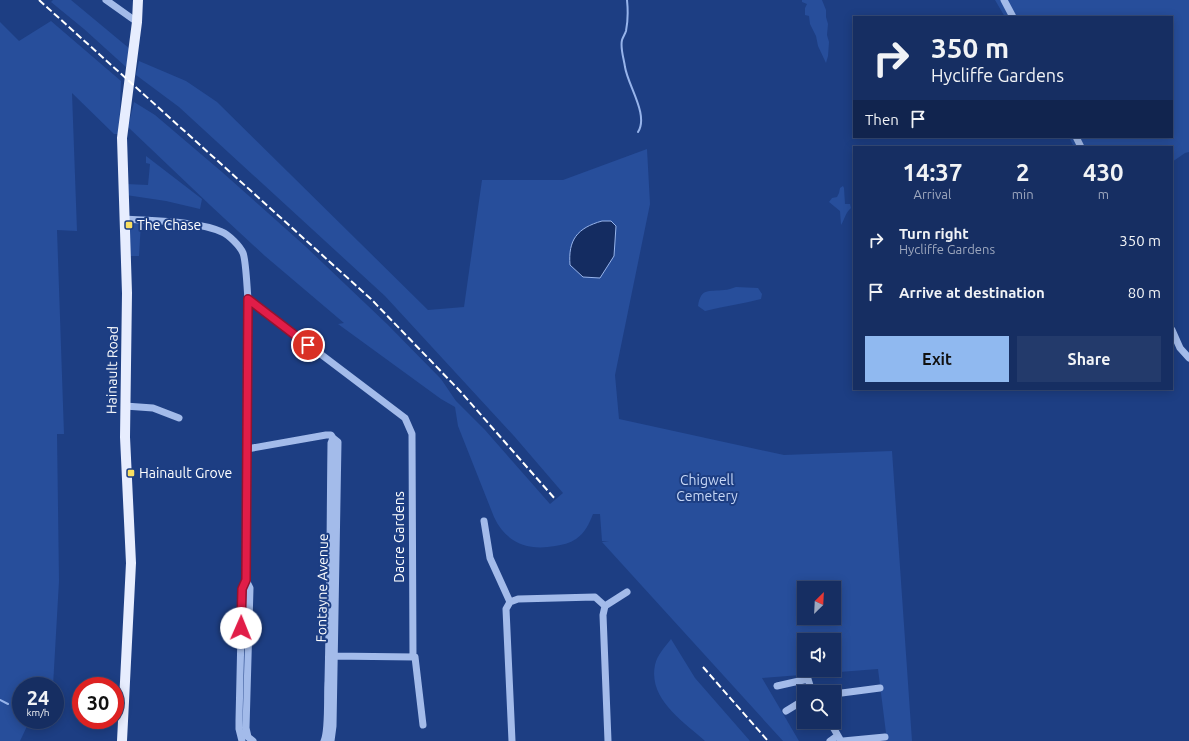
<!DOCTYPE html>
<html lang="en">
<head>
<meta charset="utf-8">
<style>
  :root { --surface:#162e62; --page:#233a6b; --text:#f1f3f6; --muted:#9ea8be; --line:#354a77; --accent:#90b9f0 }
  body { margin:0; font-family:Ubuntu,sans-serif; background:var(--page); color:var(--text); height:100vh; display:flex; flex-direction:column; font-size:15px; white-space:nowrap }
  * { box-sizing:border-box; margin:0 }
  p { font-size:13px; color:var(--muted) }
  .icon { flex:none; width:22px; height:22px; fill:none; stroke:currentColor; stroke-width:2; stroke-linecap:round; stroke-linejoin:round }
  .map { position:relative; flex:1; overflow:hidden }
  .details { position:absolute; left:853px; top:146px; width:320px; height:244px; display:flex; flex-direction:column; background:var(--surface); border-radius:0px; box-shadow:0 2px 10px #0003,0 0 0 1px var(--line) }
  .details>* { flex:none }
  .top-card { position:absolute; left:853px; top:16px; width:320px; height:122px; border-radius:0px; box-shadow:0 2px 10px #0003,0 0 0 1px var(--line); background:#162e62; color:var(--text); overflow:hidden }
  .needle { width:26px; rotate:24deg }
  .tools { position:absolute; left:797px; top:581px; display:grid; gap:8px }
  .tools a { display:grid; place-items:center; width:44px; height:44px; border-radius:0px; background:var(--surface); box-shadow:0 2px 10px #0003,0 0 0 1px var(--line); font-size:20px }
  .speed { position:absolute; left:12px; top:677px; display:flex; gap:8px; font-size:20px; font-weight:700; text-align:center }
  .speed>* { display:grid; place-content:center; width:52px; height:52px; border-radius:50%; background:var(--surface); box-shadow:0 2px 10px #0003,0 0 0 1px var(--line); line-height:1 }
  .speed small { font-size:10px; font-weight:400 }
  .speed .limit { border:6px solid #d22; background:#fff; color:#111 }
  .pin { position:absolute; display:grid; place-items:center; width:34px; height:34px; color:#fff; margin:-17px; border:2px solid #fff; border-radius:50%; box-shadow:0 1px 4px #0007 }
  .me { position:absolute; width:44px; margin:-22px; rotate:1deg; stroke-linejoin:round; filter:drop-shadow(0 0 3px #0008) }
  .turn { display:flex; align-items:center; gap:14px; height:84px; padding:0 12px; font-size:18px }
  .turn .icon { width:52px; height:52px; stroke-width:2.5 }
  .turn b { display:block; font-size:28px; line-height:34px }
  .then { display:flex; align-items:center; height:38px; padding:0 12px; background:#0003; gap:8px; font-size:15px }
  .eta { display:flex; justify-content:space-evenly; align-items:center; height:68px; text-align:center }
  .eta b { font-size:24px; font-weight:700; line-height:28px }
  .primary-button { display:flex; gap:8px; margin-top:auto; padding:8px 12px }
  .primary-button a { flex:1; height:46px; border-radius:0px; background:var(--accent); color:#111; font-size:16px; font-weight:700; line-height:46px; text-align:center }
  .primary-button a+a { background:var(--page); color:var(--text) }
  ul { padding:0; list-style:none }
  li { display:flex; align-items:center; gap:12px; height:52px; padding:0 12px }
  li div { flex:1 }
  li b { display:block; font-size:15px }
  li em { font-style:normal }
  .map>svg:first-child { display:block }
  .green { fill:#274e9b; fill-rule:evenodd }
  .water { fill:#142c61; stroke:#97b4eb }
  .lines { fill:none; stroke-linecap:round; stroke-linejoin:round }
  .stream { stroke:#97b4eb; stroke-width:2 }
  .minor { stroke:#a3bbea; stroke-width:7 }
  .major { stroke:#e7edfe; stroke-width:10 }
  .rail { stroke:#fff; stroke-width:2; stroke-dasharray:7 3; stroke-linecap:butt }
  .route-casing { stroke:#92132f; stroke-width:10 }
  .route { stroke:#e11d48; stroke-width:7 }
  .poi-dot { fill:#f9df62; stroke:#1d3e83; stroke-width:1.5 }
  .labels { text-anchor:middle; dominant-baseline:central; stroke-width:4; stroke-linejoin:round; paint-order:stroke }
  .poi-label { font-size:14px; fill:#fff; stroke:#1d3e83; text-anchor:start }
  .street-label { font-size:14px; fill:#fff; stroke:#1d3e83 }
  .park-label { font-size:14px; fill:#c8d8f7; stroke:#1d3e83 }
</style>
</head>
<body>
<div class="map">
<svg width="1189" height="741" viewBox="0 0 1189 741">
  <rect width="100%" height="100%" fill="#1d3e83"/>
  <path class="green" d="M 53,0 L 71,0 L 130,49 L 126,67 L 84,29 L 51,2 Z
    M 802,0 L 822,0 L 826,10 L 826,17 L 828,24 L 827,35 L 829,42 L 828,56 L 826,63 L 818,46 L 816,36 L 810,24 L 809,16 L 805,15 L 805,8 L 807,4 L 802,2 Z
    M 995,0 L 1189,0 L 1189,152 L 1185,153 L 1172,162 L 1172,147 L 1074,147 L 1069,137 L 1172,137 L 1172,17 L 1005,17 Z
    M 51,21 L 121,81 L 119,134 L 114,134 L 72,93 L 77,231 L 57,230 L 64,434 L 57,434 L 59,581 L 53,686 L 21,686 L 21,720 L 30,720 L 20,741 L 0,741 L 0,22 L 19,41 Z
    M 139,61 L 186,81 L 217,102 L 428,310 L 464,307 L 482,180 L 563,180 L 647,149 L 650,204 L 615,375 L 619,419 L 784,455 L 892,451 L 912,741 L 887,741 L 878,669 L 762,678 L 799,741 L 783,741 L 602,542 L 609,542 L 602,541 L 600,514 L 593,514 C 589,524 585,533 576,539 C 570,543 562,545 555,546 C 528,551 506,543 494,517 L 458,426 L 455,407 L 441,399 L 338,324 L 344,323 L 265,256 L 211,206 L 128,127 L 134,102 L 155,115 L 222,172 L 305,246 L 387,324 L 441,379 L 456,401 L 485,430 L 550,504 L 563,493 L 514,436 L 385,296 L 179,107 L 136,75 ZM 804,588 L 834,588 L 834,618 L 804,618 ZM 804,640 L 834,640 L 834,670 L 804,670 Z
    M 146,156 L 202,199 L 200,209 L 166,201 L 126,195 L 126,184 L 148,185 L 150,164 L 146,163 Z
    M 843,186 L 844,188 L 845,204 L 850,204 L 851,208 C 845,213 845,219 841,225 L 840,211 L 829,202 L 832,198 L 837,197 L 839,193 L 840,188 Z
    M 128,221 L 141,222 L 139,256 L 129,256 Z
    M 736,287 L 758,288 L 762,294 L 761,299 C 743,304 724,306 705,311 L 698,306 C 701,287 709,292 724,290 C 728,290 732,288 736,287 Z
    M 671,639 L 695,678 L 750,741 L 705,741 C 683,721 648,699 655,665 C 657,655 665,647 671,639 Z"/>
  <path class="water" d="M 602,221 L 611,221 L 616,226 L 614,256 L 600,278 L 583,277 L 570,265 C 568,240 577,228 602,221 Z"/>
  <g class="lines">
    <path class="stream" d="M 627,0 C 628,10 628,21 626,31 C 625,34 623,37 622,40 C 620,48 624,59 625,67 C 628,86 649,115 638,132
      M 0,700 L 8,704"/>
    <path class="minor" d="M 106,0 L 137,22
      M 1004,0 L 1013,17
      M 1076,137 L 1081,147
      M 125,219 C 152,221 198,221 222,232 C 229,235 240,246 243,253 C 246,260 247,289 248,299 L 246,580 L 242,589 L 239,720 L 239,729 L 242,741
      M 248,299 L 405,418 L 412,434 L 413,657
      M 1172,330 L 1180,348 L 1189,358
      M 125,406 L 153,408 L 179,418
      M 247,449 L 326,435 L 331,435 L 333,438 L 331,443 C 330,522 330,602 328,681 C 327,694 329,731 324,741
      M 484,521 L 490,558 L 510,602
      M 246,580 L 250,588 L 246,728 L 248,737 L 253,741
      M 331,656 L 415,657 L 423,725
      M 807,671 L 808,679 L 812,692
      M 777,686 L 808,679
      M 834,694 L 880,688
      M 786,711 L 804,700
      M 830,722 L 841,741
      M 331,741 L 333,726 L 338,442 L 333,438
      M 512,741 L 506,609 L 510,602 L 518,599 L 595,597 L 605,606
      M 608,741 L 603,615 L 605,606 L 627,592
      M 830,741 L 837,736
      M 843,741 L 885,737"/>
    <path class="major" d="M 122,741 L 131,563 L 125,437 L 127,293 L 122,138 L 137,22 L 138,0"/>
    <path class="rail" d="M 39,0 L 371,299 L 459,390 L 556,500
      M 703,667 L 768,741"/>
  </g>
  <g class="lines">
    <defs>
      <path id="route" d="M 241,628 L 242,589 L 246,580 L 248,299 L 308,345"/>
    </defs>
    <use href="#route" class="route-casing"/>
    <use href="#route" class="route"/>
  </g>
  <g class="poi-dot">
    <rect x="125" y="221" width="8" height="8" rx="2"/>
    <rect x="127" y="469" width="8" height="8" rx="2"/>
  </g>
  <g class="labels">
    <g class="poi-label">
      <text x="137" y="225">The Chase</text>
      <text x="139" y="473">Hainault Grove</text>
    </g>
    <g class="street-label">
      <text transform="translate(112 370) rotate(-89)">Hainault Road</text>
      <text transform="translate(399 537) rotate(-90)">Dacre Gardens</text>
      <text transform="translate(322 588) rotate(-89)">Fontayne Avenue</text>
    </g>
    <g class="park-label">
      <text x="707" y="480">Chigwell<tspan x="707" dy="16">Cemetery</tspan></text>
    </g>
  </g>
</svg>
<div class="tools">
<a><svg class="needle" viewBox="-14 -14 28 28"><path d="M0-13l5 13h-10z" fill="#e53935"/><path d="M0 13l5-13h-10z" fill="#9ea8be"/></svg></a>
<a><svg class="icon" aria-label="sound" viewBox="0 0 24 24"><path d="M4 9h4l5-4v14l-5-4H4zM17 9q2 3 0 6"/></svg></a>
<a><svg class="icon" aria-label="search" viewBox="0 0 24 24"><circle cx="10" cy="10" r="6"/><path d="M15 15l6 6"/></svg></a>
</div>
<div class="speed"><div>24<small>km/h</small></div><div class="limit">30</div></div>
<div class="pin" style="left:308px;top:345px;background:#d93025"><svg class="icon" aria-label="arrive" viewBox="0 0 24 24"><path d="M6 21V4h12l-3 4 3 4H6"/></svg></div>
<svg class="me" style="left:241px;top:628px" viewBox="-20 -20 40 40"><circle r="19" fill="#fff"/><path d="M0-13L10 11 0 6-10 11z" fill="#e11d48"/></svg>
<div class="top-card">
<div class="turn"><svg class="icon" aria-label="right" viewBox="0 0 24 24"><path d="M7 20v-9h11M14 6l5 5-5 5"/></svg><div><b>350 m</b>Hycliffe Gardens</div></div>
<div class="then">Then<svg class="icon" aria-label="arrive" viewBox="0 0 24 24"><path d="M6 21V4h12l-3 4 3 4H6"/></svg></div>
</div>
<section class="details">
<div class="eta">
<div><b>14:37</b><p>Arrival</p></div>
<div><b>2</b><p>min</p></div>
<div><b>430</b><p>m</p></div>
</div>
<ul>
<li><svg class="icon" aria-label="right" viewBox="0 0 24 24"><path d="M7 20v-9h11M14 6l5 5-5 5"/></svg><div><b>Turn right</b><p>Hycliffe Gardens</p></div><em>350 m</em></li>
<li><svg class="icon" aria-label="arrive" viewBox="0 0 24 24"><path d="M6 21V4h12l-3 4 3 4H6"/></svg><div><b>Arrive at destination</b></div><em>80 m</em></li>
</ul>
<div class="primary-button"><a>Exit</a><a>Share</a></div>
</section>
</div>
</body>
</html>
